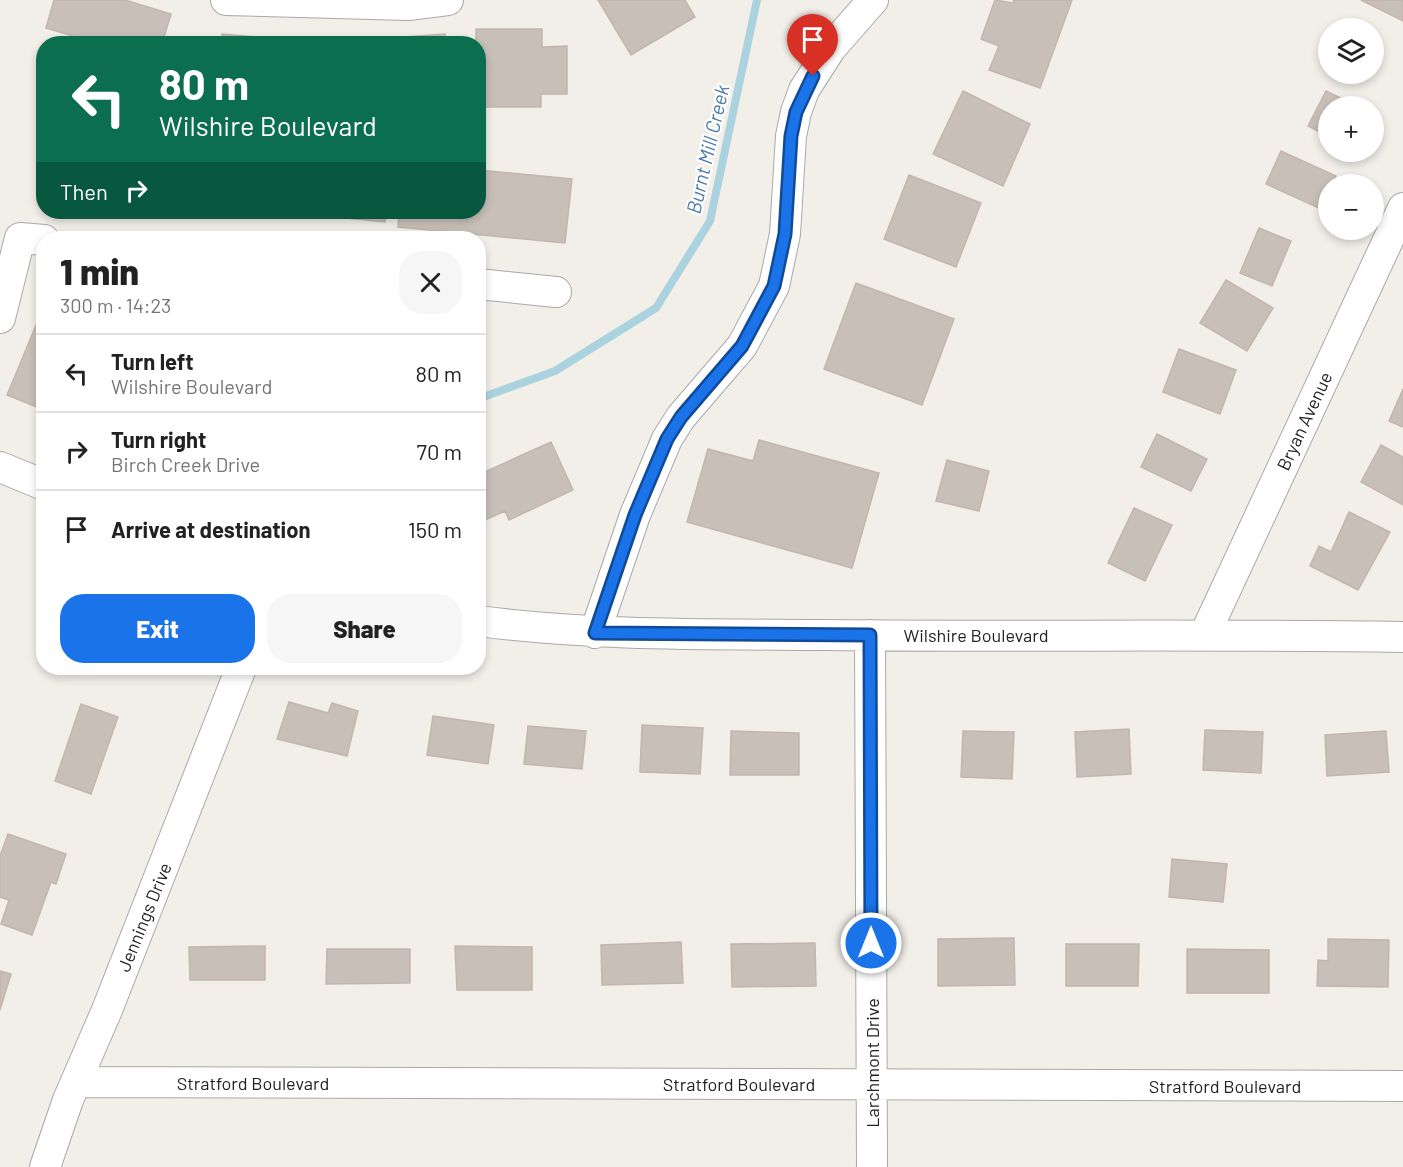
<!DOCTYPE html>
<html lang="en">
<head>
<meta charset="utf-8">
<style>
  :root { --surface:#fff; --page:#f6f6f6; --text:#222; --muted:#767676; --line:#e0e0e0; --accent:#1a73e8 }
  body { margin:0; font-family:Barlow,sans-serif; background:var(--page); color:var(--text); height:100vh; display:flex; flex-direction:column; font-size:22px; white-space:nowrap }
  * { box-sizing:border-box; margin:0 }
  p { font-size:20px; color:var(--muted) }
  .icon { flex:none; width:33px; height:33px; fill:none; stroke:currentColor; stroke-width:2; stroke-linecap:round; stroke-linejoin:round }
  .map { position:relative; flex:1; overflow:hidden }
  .details { position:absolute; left:36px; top:231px; width:450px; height:444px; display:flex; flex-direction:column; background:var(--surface); border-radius:24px; box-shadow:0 3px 9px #0003 }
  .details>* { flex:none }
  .guide { position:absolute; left:36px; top:36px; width:450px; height:183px; border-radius:24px; box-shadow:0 3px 9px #0003; background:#0b6e4f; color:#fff; overflow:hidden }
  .controls { position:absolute; left:1318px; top:18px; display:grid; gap:12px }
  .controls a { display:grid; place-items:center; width:66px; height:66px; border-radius:50%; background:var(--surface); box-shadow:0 3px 9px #0003; font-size:30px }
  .pin { position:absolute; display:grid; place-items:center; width:51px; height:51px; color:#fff; margin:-62px -26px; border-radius:50% 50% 50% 0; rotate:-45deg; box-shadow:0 0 6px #0007 }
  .pin .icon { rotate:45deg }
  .me { position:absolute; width:66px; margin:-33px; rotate:0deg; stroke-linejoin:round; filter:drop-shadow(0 0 4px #0008) }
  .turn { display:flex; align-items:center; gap:21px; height:126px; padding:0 24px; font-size:27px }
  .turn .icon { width:78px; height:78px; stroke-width:2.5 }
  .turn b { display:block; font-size:42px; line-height:51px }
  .then { display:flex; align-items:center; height:57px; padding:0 24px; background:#0003; gap:12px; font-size:22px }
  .round { display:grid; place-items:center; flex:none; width:63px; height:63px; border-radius:24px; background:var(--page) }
  .summary { display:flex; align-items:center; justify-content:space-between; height:102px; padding:0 24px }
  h1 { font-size:36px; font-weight:800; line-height:45px }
  .button { display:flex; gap:12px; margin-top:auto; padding:12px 24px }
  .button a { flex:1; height:69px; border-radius:24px; background:var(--accent); color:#fff; font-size:24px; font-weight:800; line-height:69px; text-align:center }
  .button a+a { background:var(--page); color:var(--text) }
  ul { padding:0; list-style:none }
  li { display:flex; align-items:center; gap:18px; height:78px; padding:0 24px; border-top:2px solid var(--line) }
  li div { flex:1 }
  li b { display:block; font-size:22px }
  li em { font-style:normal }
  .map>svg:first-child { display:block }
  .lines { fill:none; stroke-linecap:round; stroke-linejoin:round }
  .stream { stroke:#aad3df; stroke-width:8 }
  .building { fill:#c7bfb8; stroke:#c4b6ab; stroke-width:1.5 }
  .street-casing { stroke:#a9a9a9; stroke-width:32 }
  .street { stroke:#fff; stroke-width:30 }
  .route-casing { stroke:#114b97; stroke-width:15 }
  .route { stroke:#1a73e8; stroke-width:10 }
  .labels { text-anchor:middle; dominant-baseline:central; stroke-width:4.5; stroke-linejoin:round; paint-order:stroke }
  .street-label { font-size:18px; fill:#222; stroke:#fff }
  .water-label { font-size:20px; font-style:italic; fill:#4a7aab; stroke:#fff }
</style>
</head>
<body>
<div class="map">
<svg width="1403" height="1167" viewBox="0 0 1403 1167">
  <rect width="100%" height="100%" fill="#f2efe9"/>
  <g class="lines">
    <path class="stream" d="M 478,399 L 555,371 L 656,308 L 710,221 L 757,0"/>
  </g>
  <path class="building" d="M 54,0 L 125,0 L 171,14 L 162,44 L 99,44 L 46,28 Z
    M 598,0 L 685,0 L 695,17 L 631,55 Z
    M 995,0 L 1013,3 L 1014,0 L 1072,0 L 1040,88 L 989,70 L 999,46 L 981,39 Z
    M 1361,0 L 1403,0 L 1403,21 Z
    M 476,29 L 542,29 L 542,47 L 567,46 L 567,94 L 541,94 L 541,107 L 478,107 L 478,44 L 476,44 Z
    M 222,34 L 332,44 L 221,44 Z
    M 445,34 L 445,44 L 364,44 L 364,40 Z
    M 963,91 L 1030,124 L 1003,186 L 933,154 Z
    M 1326,91 L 1357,106 L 1329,106 L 1329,137 L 1308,126 Z
    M 1281,151 L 1336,176 L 1332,184 L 1329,184 L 1329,192 L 1321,209 L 1266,184 Z
    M 478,170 L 572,179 L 565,243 L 398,227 L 399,212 L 478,212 Z
    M 909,175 L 981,203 L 956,267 L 884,239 Z
    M 286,212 L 386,212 L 385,222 Z
    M 1259,228 L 1291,241 L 1272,286 L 1240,273 Z
    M 1226,280 L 1273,308 L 1247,351 L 1200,323 Z
    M 856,283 L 954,319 L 922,405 L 824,369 Z
    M 39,318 L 44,320 L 44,410 L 7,395 Z
    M 1179,349 L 1236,370 L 1220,414 L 1163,392 Z
    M 1403,389 L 1403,427 L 1389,421 Z
    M 1157,434 L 1207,459 L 1191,491 L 1141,467 Z
    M 759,440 L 879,473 L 852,568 L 687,522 L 708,449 L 753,461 Z
    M 551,442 L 573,490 L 509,520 L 505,511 L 478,523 L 478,475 Z
    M 1381,445 L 1403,457 L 1403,505 L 1361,482 Z
    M 947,460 L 989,471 L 979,511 L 936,501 Z
    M 1134,508 L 1172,525 L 1145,581 L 1108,563 Z
    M 1349,512 L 1390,532 L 1358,590 L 1310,566 L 1319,546 L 1331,552 Z
    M 289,702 L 328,713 L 332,703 L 358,711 L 347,756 L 277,739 Z
    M 81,704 L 118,717 L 91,794 L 55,781 Z
    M 433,716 L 494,725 L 488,764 L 427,755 Z
    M 642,725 L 703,728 L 700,774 L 640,772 Z
    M 528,726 L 586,731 L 582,769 L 524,764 Z
    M 1129,729 L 1131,774 L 1077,777 L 1075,732 Z
    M 1205,730 L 1263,732 L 1261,773 L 1203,770 Z
    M 731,731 L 799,733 L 799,775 L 730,775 Z
    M 963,731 L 1014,732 L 1012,779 L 961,777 Z
    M 1386,731 L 1389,772 L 1327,776 L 1325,735 Z
    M 8,834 L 66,854 L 56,884 L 51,882 L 32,935 L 1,924 L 9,900 L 0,897 L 0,856 Z
    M 1172,859 L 1227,864 L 1223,902 L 1169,897 Z
    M 1014,938 L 1015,985 L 938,986 L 938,939 Z
    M 1328,939 L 1389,940 L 1388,987 L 1317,986 L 1318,960 L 1328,961 Z
    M 681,942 L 683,983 L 602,985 L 601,945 Z
    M 815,943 L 816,986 L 732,987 L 731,944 Z
    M 1066,944 L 1139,944 L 1138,986 L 1066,986 Z
    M 265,946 L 265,980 L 190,980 L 189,947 Z
    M 455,946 L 532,947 L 532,990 L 457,990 Z
    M 327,949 L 410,949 L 410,983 L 326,984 Z
    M 1187,949 L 1269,950 L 1269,993 L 1187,993 Z
    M 0,971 L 11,974 L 0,1010 Z"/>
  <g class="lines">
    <defs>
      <path id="street" d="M 226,0 L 408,5 L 448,0
        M 478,284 L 556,292
        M 0,318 L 20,238 L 44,240
        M 0,467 L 44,485
        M 478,621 C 594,636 710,634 827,635 C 1019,637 1211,634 1403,637
        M 595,633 L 635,515 L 667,439 L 681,417 L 742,346 L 774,286 L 785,234 L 791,136 L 796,112 L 804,90 L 831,48 L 873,0
        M 1205,634 L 1403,208
        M 870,635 L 872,1167
        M 76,1082 L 1403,1086
        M 45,1167 L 68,1100 L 107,1010 L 241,668"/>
    </defs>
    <use href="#street" class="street-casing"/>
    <use href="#street" class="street"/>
  </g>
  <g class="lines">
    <defs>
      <path id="route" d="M 813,76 L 796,112 L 791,136 L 785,234 L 774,286 L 742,346 L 681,417 L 667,439 L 635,515 L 595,633 L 870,635 L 871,943"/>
    </defs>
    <use href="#route" class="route-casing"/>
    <use href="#route" class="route"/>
  </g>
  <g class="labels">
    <g class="street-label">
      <text transform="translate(1304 421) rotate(-65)">Bryan Avenue</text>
      <text x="976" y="635">Wilshire Boulevard</text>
      <text transform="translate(144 917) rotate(-68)">Jennings Drive</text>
      <text transform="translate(872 1063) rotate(-90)">Larchmont Drive</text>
      <text x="253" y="1083">Stratford Boulevard</text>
      <text x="739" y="1084">Stratford Boulevard</text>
      <text x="1225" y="1086">Stratford Boulevard</text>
    </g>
    <g class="water-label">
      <text transform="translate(707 149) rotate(-77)">Burnt Mill Creek</text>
    </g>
  </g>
</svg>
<div class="controls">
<a><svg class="icon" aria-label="layers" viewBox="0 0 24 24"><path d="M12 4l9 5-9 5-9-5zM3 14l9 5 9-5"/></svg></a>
<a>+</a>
<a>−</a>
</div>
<div class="pin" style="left:813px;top:76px;background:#d93025"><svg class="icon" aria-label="arrive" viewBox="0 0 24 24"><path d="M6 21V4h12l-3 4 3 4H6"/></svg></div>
<svg class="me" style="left:871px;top:943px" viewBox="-20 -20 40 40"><circle r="17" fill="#1a73e8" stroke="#fff" stroke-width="3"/><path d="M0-11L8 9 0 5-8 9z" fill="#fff"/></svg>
<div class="guide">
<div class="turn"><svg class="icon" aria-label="left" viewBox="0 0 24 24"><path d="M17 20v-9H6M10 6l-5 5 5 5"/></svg><div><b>80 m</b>Wilshire Boulevard</div></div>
<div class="then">Then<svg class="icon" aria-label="right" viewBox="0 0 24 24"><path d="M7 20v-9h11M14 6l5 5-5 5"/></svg></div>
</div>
<section class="details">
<div class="summary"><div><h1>1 min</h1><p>300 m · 14:23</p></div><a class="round"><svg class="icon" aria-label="close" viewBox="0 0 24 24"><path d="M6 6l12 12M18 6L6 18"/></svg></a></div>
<ul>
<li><svg class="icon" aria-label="left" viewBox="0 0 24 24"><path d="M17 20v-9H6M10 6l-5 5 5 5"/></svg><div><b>Turn left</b><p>Wilshire Boulevard</p></div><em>80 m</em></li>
<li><svg class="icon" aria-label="right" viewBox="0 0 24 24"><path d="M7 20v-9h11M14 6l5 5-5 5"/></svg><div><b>Turn right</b><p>Birch Creek Drive</p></div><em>70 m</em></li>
<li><svg class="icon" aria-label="arrive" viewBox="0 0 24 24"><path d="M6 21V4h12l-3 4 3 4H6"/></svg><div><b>Arrive at destination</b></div><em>150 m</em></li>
</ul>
<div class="button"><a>Exit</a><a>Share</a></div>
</section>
</div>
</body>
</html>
